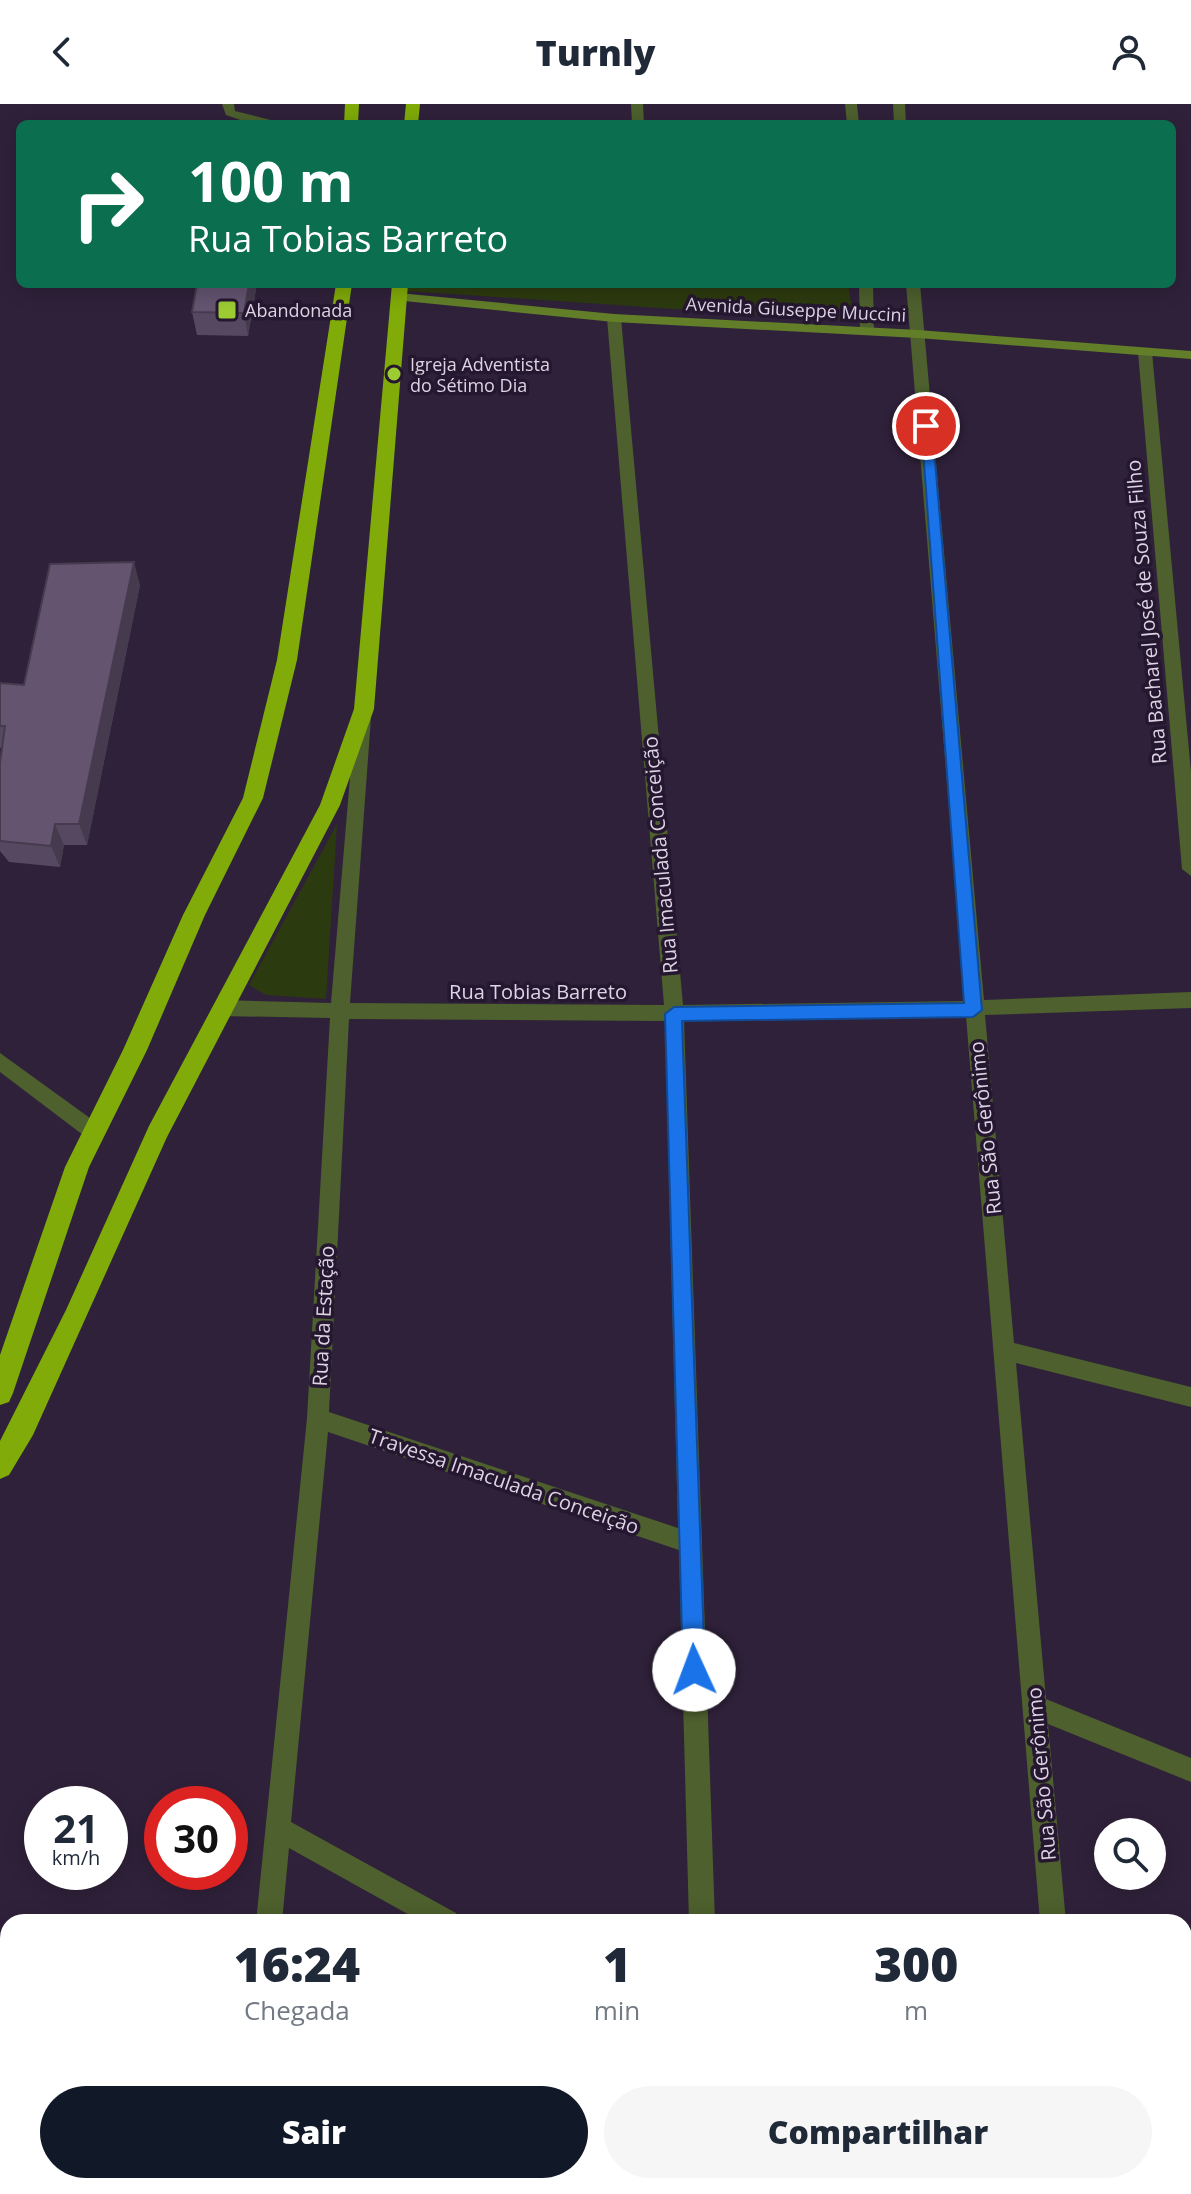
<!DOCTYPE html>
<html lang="pt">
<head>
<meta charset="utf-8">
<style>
  :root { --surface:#fff; --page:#f6f6f7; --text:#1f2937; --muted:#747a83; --accent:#111827 }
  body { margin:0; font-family:"Open Sans",sans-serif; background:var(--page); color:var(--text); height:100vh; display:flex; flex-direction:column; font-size:30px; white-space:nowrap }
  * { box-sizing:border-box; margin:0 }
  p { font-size:26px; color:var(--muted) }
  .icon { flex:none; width:44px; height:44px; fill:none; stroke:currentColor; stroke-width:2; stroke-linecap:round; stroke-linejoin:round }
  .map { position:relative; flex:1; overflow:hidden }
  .details { position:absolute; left:0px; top:1810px; width:1192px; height:280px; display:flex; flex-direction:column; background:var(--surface); border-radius:24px 24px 0 0; box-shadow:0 4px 20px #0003 }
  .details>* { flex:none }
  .banner { position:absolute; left:16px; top:16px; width:1160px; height:168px; border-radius:12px; box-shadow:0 4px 20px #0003; background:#0b6e4f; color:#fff; overflow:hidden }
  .tools { position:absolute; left:1094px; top:1714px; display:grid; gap:16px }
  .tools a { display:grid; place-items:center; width:72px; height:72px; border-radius:50%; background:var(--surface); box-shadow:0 4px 20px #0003; font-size:40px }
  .speed { position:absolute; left:24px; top:1682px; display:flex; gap:16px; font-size:40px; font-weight:700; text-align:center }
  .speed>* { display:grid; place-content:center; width:104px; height:104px; border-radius:50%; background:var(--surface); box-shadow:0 4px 20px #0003; line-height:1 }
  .speed small { font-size:20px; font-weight:400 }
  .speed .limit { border:12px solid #d22; background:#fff; color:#111 }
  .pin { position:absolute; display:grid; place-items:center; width:68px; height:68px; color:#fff; margin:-34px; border:4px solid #fff; border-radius:50%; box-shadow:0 2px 8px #0007 }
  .me { position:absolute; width:88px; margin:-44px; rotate:358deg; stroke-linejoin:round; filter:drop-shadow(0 0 6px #0008) }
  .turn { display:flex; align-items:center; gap:28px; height:168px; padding:0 40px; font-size:36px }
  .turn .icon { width:104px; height:104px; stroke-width:2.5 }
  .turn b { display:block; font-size:56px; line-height:68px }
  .eta { display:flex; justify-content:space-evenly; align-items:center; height:136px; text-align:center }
  .eta b { font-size:48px; font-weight:800; line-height:56px }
  .button { display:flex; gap:16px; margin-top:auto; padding:16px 40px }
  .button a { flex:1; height:92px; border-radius:48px; background:var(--accent); color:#fff; font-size:32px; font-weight:800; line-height:92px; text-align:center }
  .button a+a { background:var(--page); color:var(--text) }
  header { display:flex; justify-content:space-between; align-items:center; height:104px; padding:0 40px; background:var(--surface); font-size:36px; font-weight:800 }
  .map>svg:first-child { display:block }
  .green { fill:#2c3a0f }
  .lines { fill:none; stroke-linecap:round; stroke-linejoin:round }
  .lane { fill:#4d602d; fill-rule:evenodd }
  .street { fill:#4d602d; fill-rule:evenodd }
  .secondary { fill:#627e29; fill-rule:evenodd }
  .highway { fill:#80ab08; fill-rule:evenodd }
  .wall { fill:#564860 }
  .shaded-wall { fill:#463b4e }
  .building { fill:#645470; stroke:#463b4e; stroke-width:2 }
  .route { fill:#1a73e8; stroke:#114b97; stroke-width:2 }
  .poi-dot { fill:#9ccb32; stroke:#261730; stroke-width:3 }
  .labels { text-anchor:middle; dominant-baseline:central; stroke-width:7; stroke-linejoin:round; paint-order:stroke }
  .far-street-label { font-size:18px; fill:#dcd3e3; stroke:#261730 }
  .far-poi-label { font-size:18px; fill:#dcd3e3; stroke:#261730; text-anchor:start }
  .street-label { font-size:20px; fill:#dcd3e3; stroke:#261730 }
</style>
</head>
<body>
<header><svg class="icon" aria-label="back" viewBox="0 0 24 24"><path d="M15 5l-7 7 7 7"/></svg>Turnly<svg class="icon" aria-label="person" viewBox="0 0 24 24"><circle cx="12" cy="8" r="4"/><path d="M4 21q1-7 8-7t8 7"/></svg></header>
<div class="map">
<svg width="1191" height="2090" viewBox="0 0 1191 2090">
  <rect width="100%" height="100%" fill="#2f213a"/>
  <path class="green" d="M 406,180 L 848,180 L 854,217 L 406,187 Z
    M 337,720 L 326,895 L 266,891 L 249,881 Z"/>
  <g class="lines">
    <path class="lane" d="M 222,0 L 234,0 L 235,7 L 286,20 L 252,20 L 226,11 Z"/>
    <path class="street" d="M 631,0 L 643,0 L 644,20 L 632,20 Z
      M 845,0 L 857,0 L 859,20 L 847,20 Z
      M 893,0 L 905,0 L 906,20 L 894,20 Z
      M 859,180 L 873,180 L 874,227 L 867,231 L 860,227 Z
      M 906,180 L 920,180 L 984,896 L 1191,888 L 1191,904 L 985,911 L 1014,1239 L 1191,1283 L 1191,1303 L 1016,1259 L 1046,1595 L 1191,1654 L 1191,1678 L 1048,1620 L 1066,1818 L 1040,1818 L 966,912 L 684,917 L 715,1818 L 689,1818 L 679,1446 L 328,1328 L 291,1718 L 456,1809 L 460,1818 L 422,1818 L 289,1744 L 282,1818 L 256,1818 L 307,1314 L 330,914 L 221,912 L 212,904 L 221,896 L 331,899 L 355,614 L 363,608 L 371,614 L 350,899 L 664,901 L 607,214 L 614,210 L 621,214 L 683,901 L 965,897 ZM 349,915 L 665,917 L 678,1424 L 329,1308 Z
      M 1145,244 L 1152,248 L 1191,668 L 1191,772 L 1182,765 L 1138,248 Z
      M 0,949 L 101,1022 L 104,1028 L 101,1034 L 87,1034 L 0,968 Z
      M 236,2082 L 264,2082 L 264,2090 L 236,2090 Z
      M 896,2082 L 935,2082 L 938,2090 L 899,2090 Z
      M 1061,2082 L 1089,2082 L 1090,2090 L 1062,2090 Z"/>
    <path class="secondary" d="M 399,189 L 614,210 L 918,226 L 1191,247 L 1191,255 L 918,234 L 614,218 L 394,196 L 392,193 Z"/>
    <path class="highway" d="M 345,0 L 359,0 L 358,20 L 344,20 Z
      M 406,0 L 420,0 L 418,20 L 404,20 Z
      M 336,180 L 352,180 L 297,556 L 263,694 L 205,811 L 147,946 L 89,1063 L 13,1289 L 9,1298 L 0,1301 L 0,1251 L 65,1063 L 123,946 L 183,811 L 243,694 L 277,556 Z
      M 392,180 L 408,180 L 374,605 L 340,701 L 167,1033 L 33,1331 L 9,1371 L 0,1375 L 0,1337 L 66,1206 L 149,1022 L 320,701 L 354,605 Z"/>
  </g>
  <path class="wall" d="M 197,180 L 257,180 L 248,232 L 197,231 L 192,208 Z
    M 140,481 L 87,741 L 64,741 L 60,763 L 9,758 L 0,747 L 0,659 L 2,644 L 0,644 L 0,579 L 24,581 Z"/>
  <path class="shaded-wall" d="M 249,180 L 257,180 L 248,232 L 244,209 Z
    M 134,458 L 140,481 L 87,741 L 79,720 Z
    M 55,720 L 64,741 L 60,763 L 51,742 Z"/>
  <path class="building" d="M 197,180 L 249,180 L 244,209 L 192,208 Z
    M 134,458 L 79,720 L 55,720 L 51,742 L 0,737 L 0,659 L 5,622 L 0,622 L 0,579 L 24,581 L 50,460 Z"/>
  <path class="route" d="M 921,319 L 932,322 L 982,906 L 973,913 L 682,917 L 705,1566 L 702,1573 L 694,1576 L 686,1573 L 683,1566 L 665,910 L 674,903 L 964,899 Z"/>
  <g class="poi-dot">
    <rect x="217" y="196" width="20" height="20" rx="4"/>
    <circle cx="394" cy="270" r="8"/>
  </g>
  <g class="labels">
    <g class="far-street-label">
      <text transform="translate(796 205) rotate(3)">Avenida Giuseppe Muccini</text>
    </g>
    <g class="far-poi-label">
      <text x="245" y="206">Abandonada</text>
      <text x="410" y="260">Igreja Adventista<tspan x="410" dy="21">do Sétimo Dia</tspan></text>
    </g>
    <g class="street-label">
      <text transform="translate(1146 508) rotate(-95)">Rua Bacharel José de Souza Filho</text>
      <text transform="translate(660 751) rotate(-95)">Rua Imaculada Conceição</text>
      <text x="538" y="887">Rua Tobias Barreto</text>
      <text transform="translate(985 1024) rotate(-96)">Rua São Gerônimo</text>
      <text transform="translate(323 1212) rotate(-87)">Rua da Estação</text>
      <text transform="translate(504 1377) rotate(19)">Travessa Imaculada Conceição</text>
      <text transform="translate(1041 1670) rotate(-95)">Rua São Gerônimo</text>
    </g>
  </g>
</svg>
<div class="tools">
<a><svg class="icon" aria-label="search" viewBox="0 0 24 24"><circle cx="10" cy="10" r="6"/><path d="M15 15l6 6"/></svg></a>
</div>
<div class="speed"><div>21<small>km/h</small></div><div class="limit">30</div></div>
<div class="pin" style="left:926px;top:322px;background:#d93025"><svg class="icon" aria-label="arrive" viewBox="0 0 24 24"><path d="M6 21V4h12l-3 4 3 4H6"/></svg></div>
<svg class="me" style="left:694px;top:1566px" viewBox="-20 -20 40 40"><circle r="19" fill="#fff"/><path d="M0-13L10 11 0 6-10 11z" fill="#1a73e8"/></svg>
<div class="banner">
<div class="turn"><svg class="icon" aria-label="right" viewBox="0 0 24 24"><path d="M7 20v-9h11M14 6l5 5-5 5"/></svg><div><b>100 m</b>Rua Tobias Barreto</div></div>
</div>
<section class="details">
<div class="eta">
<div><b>16:24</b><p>Chegada</p></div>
<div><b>1</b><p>min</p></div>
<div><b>300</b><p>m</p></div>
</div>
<div class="button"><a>Sair</a><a>Compartilhar</a></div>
</section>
</div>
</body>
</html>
